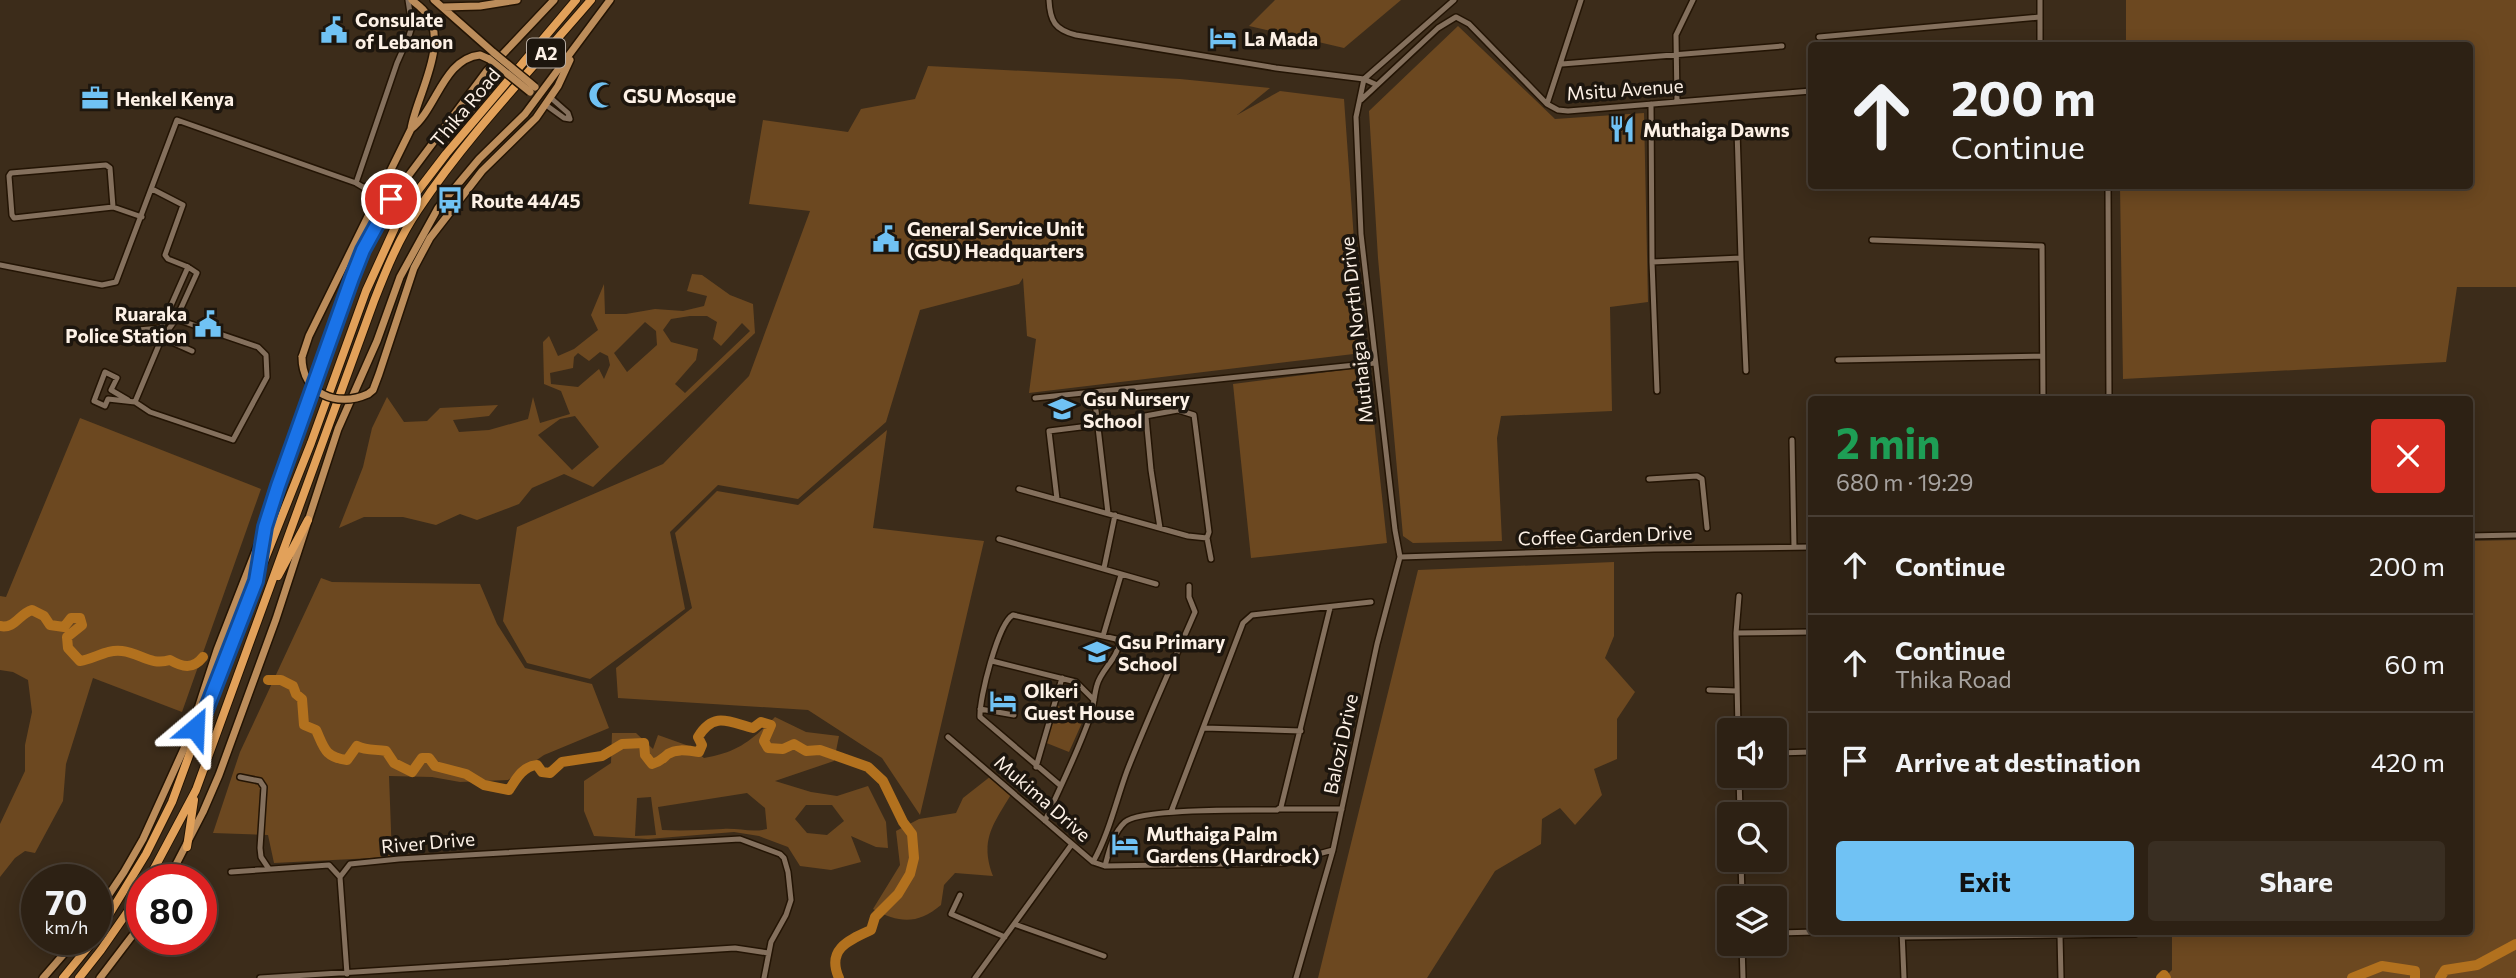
<!DOCTYPE html>
<html lang="en">
<head>
<meta charset="utf-8">
<style>
  :root { --surface:#2d2114; --page:#392e22; --text:#f1f3f6; --muted:#a7a3a0; --line:#483e34; --accent:#70c2f4 }
  body { margin:0; font-family:Commissioner,sans-serif; background:var(--page); color:var(--text); height:100vh; display:flex; flex-direction:column; font-size:26px; white-space:nowrap }
  * { box-sizing:border-box; margin:0 }
  p { font-size:23px; color:var(--muted) }
  .icon { flex:none; width:38px; height:38px; fill:none; stroke:currentColor; stroke-width:2; stroke-linecap:round; stroke-linejoin:round }
  .map { position:relative; flex:1; overflow:hidden }
  .side { position:absolute; left:1808px; top:396px; width:665px; height:539px; display:flex; flex-direction:column; background:var(--surface); border-radius:7px; box-shadow:0 4px 18px #0003,0 0 0 2px var(--line) }
  .side>* { flex:none }
  .banner { position:absolute; left:1808px; top:42px; width:665px; height:147px; border-radius:7px; box-shadow:0 4px 18px #0003,0 0 0 2px var(--line); background:#2d2114; color:var(--text); overflow:hidden }
  .fabs { position:absolute; left:1717px; top:718px; display:grid; gap:14px }
  .fabs a { display:grid; place-items:center; width:70px; height:70px; border-radius:7px; background:var(--surface); box-shadow:0 4px 18px #0003,0 0 0 2px var(--line); font-size:35px }
  .speed { position:absolute; left:21px; top:864px; display:flex; gap:14px; font-size:35px; font-weight:700; text-align:center }
  .speed>* { display:grid; place-content:center; width:91px; height:91px; border-radius:50%; background:var(--surface); box-shadow:0 4px 18px #0003,0 0 0 2px var(--line); line-height:1 }
  .speed small { font-size:18px; font-weight:400 }
  .speed .limit { border:10px solid #d22; background:#fff; color:#111 }
  .pin { position:absolute; display:grid; place-items:center; width:60px; height:60px; color:#fff; margin:-30px; border:4px solid #fff; border-radius:50%; box-shadow:0 2px 7px #0007 }
  .me { position:absolute; width:77px; margin:-38px; rotate:26deg; stroke-linejoin:round; filter:drop-shadow(0 0 5px #0008) }
  .turn { display:flex; align-items:center; gap:24px; height:147px; padding:0 28px; font-size:32px }
  .turn .icon { width:91px; height:91px; stroke-width:2.5 }
  .turn b { display:block; font-size:49px; line-height:60px }
  .round { display:grid; place-items:center; flex:none; width:74px; height:74px; border-radius:7px; background:var(--page) }
  .headline { display:flex; align-items:center; justify-content:space-between; height:119px; padding:0 28px }
  h1 { font-size:42px; font-weight:700; line-height:52px; color:#1e9e55 }
  .action { display:flex; gap:14px; margin-top:auto; padding:14px 28px }
  .action a { flex:1; height:80px; border-radius:7px; background:var(--accent); color:#111; font-size:28px; font-weight:700; line-height:80px; text-align:center }
  .action a+a { background:var(--page); color:var(--text) }
  ul { padding:0; list-style:none }
  li { display:flex; align-items:center; gap:21px; height:98px; padding:0 28px; border-top:2px solid var(--line) }
  li div { flex:1 }
  li b { display:block; font-size:26px }
  li em { font-style:normal }
  .map>svg:first-child { display:block }
  .green { fill:#6c4820; fill-rule:evenodd }
  .lines { fill:none; stroke-linecap:round; stroke-linejoin:round }
  .river { stroke:#b2711e; stroke-width:10 }
  .minor-casing { stroke:#231404; stroke-width:8 }
  .major-casing { stroke:#231404; stroke-width:10 }
  .highway-casing { stroke:#231404; stroke-width:10 }
  .minor { stroke:#84705d; stroke-width:5 }
  .major { stroke:#bc8d5b; stroke-width:7 }
  .highway { stroke:#e2a15a; stroke-width:8 }
  .major-bridge-casing { stroke:#231404; stroke-width:10; stroke-linecap:butt }
  .major-bridge { stroke:#bc8d5b; stroke-width:7 }
  .route-casing { stroke:#114b97; stroke-width:18 }
  .route { stroke:#1a73e8; stroke-width:12 }
  .labels { text-anchor:middle; dominant-baseline:central; stroke-width:7; stroke-linejoin:round; paint-order:stroke }
  .shield { fill:#1d160e; stroke:#baafa5; stroke-width:2 }
  .shield-label { font-size:18px; font-weight:bold; fill:#fdf1e6 }
  .poi-label { font-size:19px; font-weight:bold; fill:#fdf1e6; stroke:#1d160e; text-anchor:start }
  .street-label { font-size:19px; fill:#fdf1e6; stroke:#1d160e }
</style>
</head>
<body>
<div class="map">
<svg width="2516" height="978" viewBox="0 0 2516 978">
  <rect width="100%" height="100%" fill="#3c2c1a"/>
  <path class="green" d="M 1275,0 L 1401,0 L 1344,48 L 1249,26 Z
    M 2126,0 L 2516,0 L 2516,287 L 2457,287 L 2446,362 L 2123,379 L 2120,186 L 2469,186 L 2469,46 L 2126,45 Z
    M 1458,26 L 1555,119 L 1644,113 L 1648,302 L 1610,307 L 1612,411 L 1501,416 L 1497,438 L 1502,541 L 1413,543 L 1403,536 L 1378,258 L 1369,111 Z
    M 928,66 L 1180,79 L 1270,88 L 1237,115 L 1280,91 L 1344,99 L 1362,353 L 1029,393 L 1036,339 L 1027,336 L 1023,278 L 1019,284 L 920,310 L 886,422 L 798,499 L 718,485 L 670,532 L 685,609 L 590,679 L 527,663 L 503,621 L 517,527 L 663,464 L 749,376 L 810,211 L 749,204 L 763,120 L 848,132 L 861,109 L 915,99 Z
    M 692,274 L 702,275 L 730,295 L 753,304 L 755,333 L 593,487 L 564,474 L 532,488 L 519,504 L 477,520 L 460,514 L 436,525 L 403,517 L 364,517 L 339,528 L 363,467 L 372,428 L 387,397 L 404,422 L 427,421 L 440,408 L 498,405 L 489,416 L 453,420 L 459,432 L 489,430 L 528,419 L 533,397 L 540,423 L 570,414 L 561,391 L 544,384 L 543,342 L 549,336 L 558,356 L 574,349 L 598,330 L 591,315 L 604,284 L 605,314 L 626,314 L 655,309 L 683,311 L 704,306 L 707,296 L 687,291 ZM 690,316 L 707,316 L 717,322 L 713,339 L 721,346 L 742,323 L 750,331 L 685,393 L 675,384 L 696,360 L 698,349 L 671,342 L 663,330 L 671,319 ZM 645,322 L 656,331 L 657,345 L 627,372 L 614,353 ZM 600,352 L 608,356 L 610,365 L 604,379 L 599,369 L 578,387 L 551,384 L 550,373 L 573,368 L 574,357 L 578,353 L 589,361 ZM 575,416 L 599,447 L 572,470 L 538,435 L 560,419 Z
    M 1359,368 L 1369,375 L 1387,543 L 1251,558 L 1233,384 Z
    M 80,418 L 261,489 L 182,712 L 93,678 L 66,764 L 63,801 L 35,853 L 25,851 L 15,858 L 0,877 L 0,824 L 25,771 L 25,745 L 32,712 L 28,680 L 13,672 L 0,670 L 0,596 L 6,597 Z
    M 887,430 L 873,528 L 984,541 L 920,815 L 882,758 L 808,710 L 618,698 L 616,668 L 692,608 L 675,533 L 717,491 L 798,505 Z
    M 2516,540 L 2516,978 L 2164,978 L 2172,970 L 2172,931 L 2469,931 L 2469,541 Z
    M 1614,562 L 1614,636 L 1605,658 L 1635,692 L 1617,719 L 1617,759 L 1594,769 L 1602,795 L 1575,825 L 1560,808 L 1542,819 L 1541,844 L 1495,871 L 1427,978 L 1318,978 L 1418,570 Z
    M 321,578 L 332,582 L 480,584 L 497,624 L 525,668 L 592,684 L 609,728 L 544,755 L 508,780 L 460,782 L 432,777 L 389,776 L 392,857 L 274,863 L 268,835 L 213,833 L 240,752 Z
    M 1055,705 L 1085,716 L 1069,752 L 1044,742 Z
    M 775,717 L 806,732 L 839,736 L 834,761 L 775,781 L 811,792 L 837,796 L 868,786 L 886,822 L 888,848 L 876,847 L 851,836 L 861,862 L 831,870 L 800,866 L 788,847 L 759,836 L 734,832 L 648,839 L 594,836 L 584,811 L 584,781 L 611,763 L 612,733 L 636,733 L 653,749 L 658,735 L 689,746 L 704,758 C 738,752 751,741 775,717 ZM 747,793 L 765,808 L 767,829 C 752,833 739,828 723,829 C 703,830 683,831 662,830 L 658,807 ZM 651,797 L 656,835 L 635,836 L 637,798 ZM 806,805 L 832,805 L 844,821 L 827,835 L 807,833 L 795,819 Z
    M 991,776 L 1012,793 C 994,823 979,840 993,876 L 955,873 L 944,885 L 941,905 C 917,925 899,923 873,909 L 900,865 L 896,831 L 919,819 L 956,813 L 963,798 Z"/>
  <g class="lines">
    <path class="river" d="M 0,626 C 15,629 19,614 32,610 L 44,616 L 50,625 L 64,627 L 71,618 L 80,618 L 82,625 L 67,637 L 68,648 L 80,661 C 95,659 106,649 122,651 C 141,653 150,666 170,660 C 182,667 193,670 203,657
      M 268,680 L 281,680 L 293,686 L 296,694 L 302,699 L 304,725 L 316,730 C 324,747 324,757 347,760 L 357,746 C 367,751 376,749 386,751 L 394,763 L 412,772 L 422,758 L 429,758 L 435,766 L 466,774 L 484,785 L 509,790 C 516,779 523,766 537,765 L 542,772 L 550,773 L 562,762 L 602,756 L 622,744 L 644,743 L 645,755 L 652,764 C 660,762 662,759 668,754 C 677,748 689,751 699,752 L 702,745 L 698,737 C 714,711 729,722 753,728 L 761,722 L 771,725 L 764,741 L 768,748 L 783,749 L 794,744 L 806,751 L 820,750 L 868,767 L 883,781 L 903,822 L 912,834 L 914,858 L 910,874 L 898,894 L 875,917 L 871,930 C 849,940 826,949 839,978
      M 2161,978 L 2164,975 L 2166,978
      M 2352,978 L 2382,966 L 2415,971 L 2415,978
      M 2440,978 L 2445,970 L 2477,965 L 2516,944"/>
    <defs>
      <path id="minor" d="M 1049,0 C 1050,21 1055,30 1076,35 L 1276,68 L 1364,79 L 1377,85
        M 1819,37 L 2040,17
        M 2040,46 L 2040,0
        M 1562,64 L 1782,46
        M 1364,79 L 1454,0
        M 551,98 L 568,113 L 570,119
        M 1361,100 L 1438,28 L 1456,17 L 1469,24 L 1547,104 L 1558,110 L 1568,111 L 1811,91
        M 1677,101 L 1676,35 L 1693,0
        M 1547,104 L 1581,0
        M 1651,104 L 1652,262 L 1657,391
        M 546,105 L 564,118 L 570,119
        M 1737,130 L 1741,258
        M 356,183 L 397,63 L 409,36 L 412,26 L 408,0
        M 2108,186 L 2109,399
        M 364,187 L 384,182
        M 113,207 L 110,168 L 106,165 L 11,173 L 9,176 L 12,215 L 14,218 L 113,207 L 142,217
        M 1872,240 L 2042,246 L 2043,399
        M 1652,262 L 1741,258 L 1746,371
        M 0,265 L 102,285 L 116,282 L 177,120 L 356,183 L 378,196
        M 176,319 L 258,347 L 266,355 L 267,377 L 233,440 L 150,412 L 135,402 L 161,340 L 176,319 L 197,273 L 188,267
        M 132,336 L 138,330 L 161,328 L 188,267 L 168,259 L 165,255 L 183,205 L 152,189
        M 163,338 L 192,351
        M 1838,360 L 2042,356
        M 1094,393 L 1108,513
        M 1035,398 L 1375,363
        M 128,400 L 111,390 L 117,378 L 105,372 L 94,401 L 105,406 L 108,399 L 135,402
        M 1146,417 L 1151,470 L 1160,528
        M 1792,440 L 1794,547
        M 1649,479 L 1697,476 L 1702,479 L 1707,528
        M 1019,489 L 1188,536 L 1207,538 L 1209,532 L 1194,415 L 1178,410 L 1118,421
        M 1057,499 L 1049,431 L 1097,425
        M 2469,536 L 2516,535
        M 1207,538 L 1211,559
        M 999,539 L 1156,584
        M 1400,557 L 1654,549 L 1811,547
        M 1104,568 L 1115,515
        M 1736,633 L 1811,632
        M 1103,636 L 1121,575
        M 992,661 L 1076,682 L 1094,700
        M 1709,690 L 1737,691
        M 980,709 L 1014,715
        M 1204,728 L 1301,731
        M 1738,730 L 1736,633 L 1739,596
        M 948,737 L 1072,844 L 1093,862 L 1105,866 L 1285,863 L 1333,850
        M 1774,753 L 1811,752
        M 1036,767 L 1062,678
        M 1739,775 L 1740,814
        M 240,777 L 260,781 L 264,787 L 260,848 L 261,857 L 269,869
        M 1279,809 L 1342,809
        M 1171,812 L 1243,623 L 1252,615 L 1371,602
        M 1045,821 C 1060,787 1078,752 1090,717 C 1094,706 1094,695 1097,685 C 1101,670 1118,658 1119,643 L 1116,639 L 1013,615 C 998,623 979,699 980,717 L 1061,786
        M 1741,859 L 1742,898
        M 1093,862 C 1109,834 1116,801 1127,771 C 1148,717 1172,665 1195,612 L 1189,597 L 1189,586
        M 1105,866 C 1109,851 1113,833 1125,822 C 1140,808 1251,810 1277,810 L 1281,807 L 1330,608
        M 231,872 L 329,865 L 340,877 L 347,974
        M 340,877 L 350,864 L 399,859 L 740,839 L 780,854 L 784,858 L 788,872 L 791,900 L 786,915 L 771,942 L 764,978
        M 960,895 L 951,914 L 1005,937
        M 1014,924 L 1104,956
        M 1902,931 L 1904,978
        M 1774,933 L 1854,931
        M 2060,935 L 2061,978
        M 1902,937 L 2135,934
        M 1742,943 L 1743,978
        M 260,978 L 735,948 L 768,953
        M 975,978 L 1072,844
        M 1296,978 L 1333,850 L 1377,644 L 1400,557 L 1395,530 L 1361,234 L 1356,117 L 1364,79"/>
      <path id="major" d="M 434,0 L 494,53
        M 443,7 L 480,6 L 517,0
        M 411,129 C 416,96 452,40 424,11 C 421,7 416,4 412,0
        M 302,357 L 309,336 L 411,129 C 437,109 443,59 480,55 L 489,59
        M 368,394 L 373,390 L 379,374 L 414,268 L 430,238 L 482,171 L 536,118 L 558,86 L 570,60
        M 168,880 L 203,812 L 219,775 L 276,619 L 338,429 L 377,341 L 400,277 L 438,208 L 479,159 L 525,114 L 610,0
        M 96,914 L 124,872 L 143,839 L 187,742 L 217,650 L 265,527 L 282,472 L 363,250 L 391,199 L 486,72 L 554,0
        M 43,978 L 76,940
        M 100,978 L 142,923"/>
      <path id="highway" d="M 259,562 L 265,527
        M 278,576 L 308,520
        M 187,847 L 194,800
        M 148,880 L 196,790 L 374,301 C 386,270 399,238 418,210 C 468,135 533,68 591,0
        M 96,936 L 146,854 L 172,802 L 216,682 L 311,443 L 366,291 L 397,223 L 407,205 L 446,154 L 576,0
        M 63,978 L 94,940
        M 79,978 L 101,950 L 142,891"/>
    </defs>
    <use href="#minor" class="minor-casing"/>
    <use href="#major" class="major-casing"/>
    <use href="#highway" class="highway-casing"/>
    <use href="#minor" class="minor"/>
    <use href="#major" class="major"/>
    <use href="#highway" class="highway"/>
    <defs>
      <path id="major-bridge" d="M 494,53 L 535,87
        M 489,59 L 530,92
        M 302,357 C 302,394 337,408 368,394"/>
    </defs>
    <use href="#major-bridge" class="major-bridge-casing"/>
    <use href="#major-bridge" class="major-bridge"/>
  </g>
  <g class="lines">
    <defs>
      <path id="route" d="M 195,728 L 204,715 L 256,581 L 265,527 L 278,486 L 352,278 L 363,250 L 391,199"/>
    </defs>
    <use href="#route" class="route-casing"/>
    <use href="#route" class="route"/>
  </g>
  <defs>
    <symbol id="civic-bare" viewBox="-9 -9 18 18"><path d="M-.6-6.5H3V-4.5H.6V-3L4-1V1h2V6H-6V1h2V-1L-.6-3ZM-1.2 2.5V6h2.4V2.5Z" fill="#70c2f4" stroke="#1d160e" stroke-width="2.5" paint-order="stroke"/></symbol>
    <symbol id="hotel-bare" viewBox="-9 -9 18 18"><path d="M-6-4.5h1.5V1H6V5H4.5V3h-9V5H-6ZM-4 0a1.8 1.8 0 1 1 3.6 0ZM.5 0V-2.5h3Q6-2.5 6 0Z" fill="#70c2f4" stroke="#1d160e" stroke-width="2.5" paint-order="stroke"/></symbol>
    <symbol id="mosque-bare" viewBox="-9 -9 18 18"><path d="M3.5-4.9A6 6 0 1 0 3.5 4.9A5 5 0 1 1 3.5-4.9Z" fill="#70c2f4" stroke="#1d160e" stroke-width="2.5" paint-order="stroke"/></symbol>
    <symbol id="office-bare" viewBox="-9 -9 18 18"><path d="M-6-3h4V-5.5h4V-3h4V5H-6ZM-1-4.5V-3h2v-1.5ZM-6 0V1H6V0Z" fill="#70c2f4" stroke="#1d160e" stroke-width="2.5" paint-order="stroke"/></symbol>
    <symbol id="restaurant-bare" viewBox="-9 -9 18 18"><path d="M-5-6h1v4h1v-4h1v4h1v-4h1v5L-1.5 .5V6h-2V.5L-5-1ZM5-6V6H3V1.5H1.5Q1.5-4 5-6Z" fill="#70c2f4" stroke="#1d160e" stroke-width="2.5" paint-order="stroke"/></symbol>
    <symbol id="bus-bare" viewBox="-9 -9 18 18"><path d="M-5-6H5V4H4V6H2V4H-2V6H-4V4H-5ZM-3.5-4V0h7V-4ZM-3.5 1.2v1.5H-2V1.2ZM2 1.2v1.5H3.5V1.2Z" fill="#70c2f4" stroke="#1d160e" stroke-width="2.5" paint-order="stroke"/></symbol>
    <symbol id="school-bare" viewBox="-9 -9 18 18"><path d="M0-5L7-2L0 1L-7-2ZM-4 1L0 2.5L4 1V4Q0 6-4 4Z" fill="#70c2f4" stroke="#1d160e" stroke-width="2.5" paint-order="stroke"/></symbol>
  </defs>
  <g fill-rule="evenodd">
    <use href="#civic-bare" x="315" y="11" width="38" height="38"/>
    <use href="#hotel-bare" x="1204" y="19" width="38" height="38"/>
    <use href="#mosque-bare" x="583" y="76" width="38" height="38"/>
    <use href="#office-bare" x="76" y="79" width="38" height="38"/>
    <use href="#restaurant-bare" x="1603" y="110" width="38" height="38"/>
    <use href="#bus-bare" x="431" y="181" width="38" height="38"/>
    <use href="#civic-bare" x="867" y="220" width="38" height="38"/>
    <use href="#civic-bare" x="189" y="305" width="38" height="38"/>
    <use href="#school-bare" x="1043" y="390" width="38" height="38"/>
    <use href="#school-bare" x="1078" y="633" width="38" height="38"/>
    <use href="#hotel-bare" x="984" y="682" width="38" height="38"/>
    <use href="#hotel-bare" x="1106" y="825" width="38" height="38"/>
  </g>
  <g class="labels">
    <rect class="shield" x="527" y="38.5" width="38" height="29" rx="5"/>
    <g class="shield-label">
      <text x="546" y="53">A2</text>
    </g>
    <g class="poi-label">
      <text x="355" y="19">Consulate<tspan x="355" dy="22">of Lebanon</tspan></text>
      <text x="1244" y="38">La Mada</text>
      <text x="623" y="95">GSU Mosque</text>
      <text x="116" y="98">Henkel Kenya</text>
      <text x="1643" y="129">Muthaiga Dawns</text>
      <text x="471" y="200">Route 44/45</text>
      <text x="907" y="228">General Service Unit<tspan x="907" dy="22">(GSU) Headquarters</tspan></text>
      <text x="187" y="313" text-anchor="end">Ruaraka<tspan x="187" dy="22">Police Station</tspan></text>
      <text x="1083" y="398">Gsu Nursery<tspan x="1083" dy="22">School</tspan></text>
      <text x="1118" y="641">Gsu Primary<tspan x="1118" dy="22">School</tspan></text>
      <text x="1024" y="690">Olkeri<tspan x="1024" dy="22">Guest House</tspan></text>
      <text x="1146" y="833">Muthaiga Palm<tspan x="1146" dy="22">Gardens (Hardrock)</tspan></text>
    </g>
    <g class="street-label">
      <text transform="translate(1625 89) rotate(-4)">Msitu Avenue</text>
      <text transform="translate(465 107) rotate(-50)">Thika Road</text>
      <text transform="translate(1356 330) rotate(-96)">Muthaiga North Drive</text>
      <text transform="translate(1605 535) rotate(-2)">Coffee Garden Drive</text>
      <text transform="translate(1340 744) rotate(-78)">Balozi Drive</text>
      <text transform="translate(1043 798) rotate(41)">Mukima Drive</text>
      <text transform="translate(428 842) rotate(-5)">River Drive</text>
    </g>
  </g>
</svg>
<div class="fabs">
<a><svg class="icon" aria-label="sound" viewBox="0 0 24 24"><path d="M4 9h4l5-4v14l-5-4H4zM17 9q2 3 0 6"/></svg></a>
<a><svg class="icon" aria-label="search" viewBox="0 0 24 24"><circle cx="10" cy="10" r="6"/><path d="M15 15l6 6"/></svg></a>
<a><svg class="icon" aria-label="layers" viewBox="0 0 24 24"><path d="M12 4l9 5-9 5-9-5zM3 14l9 5 9-5"/></svg></a>
</div>
<div class="speed"><div>70<small>km/h</small></div><div class="limit">80</div></div>
<div class="pin" style="left:391px;top:199px;background:#d93025"><svg class="icon" aria-label="arrive" viewBox="0 0 24 24"><path d="M6 21V4h12l-3 4 3 4H6"/></svg></div>
<svg class="me" style="left:195px;top:728px" viewBox="-20 -20 40 40"><path d="M0-17L14 15 0 8-14 15z" fill="#1a73e8" stroke="#fff" stroke-width="4"/></svg>
<div class="banner">
<div class="turn"><svg class="icon" aria-label="ahead" viewBox="0 0 24 24"><path d="M12 20V5M6 11l6-6 6 6"/></svg><div><b>200 m</b>Continue</div></div>
</div>
<section class="side">
<div class="headline"><div><h1>2 min</h1><p>680 m · 19:29</p></div><a class="round" style="background:#d93025;color:#fff"><svg class="icon" aria-label="close" viewBox="0 0 24 24"><path d="M6 6l12 12M18 6L6 18"/></svg></a></div>
<ul>
<li><svg class="icon" aria-label="ahead" viewBox="0 0 24 24"><path d="M12 20V5M6 11l6-6 6 6"/></svg><div><b>Continue</b></div><em>200 m</em></li>
<li><svg class="icon" aria-label="ahead" viewBox="0 0 24 24"><path d="M12 20V5M6 11l6-6 6 6"/></svg><div><b>Continue</b><p>Thika Road</p></div><em>60 m</em></li>
<li><svg class="icon" aria-label="arrive" viewBox="0 0 24 24"><path d="M6 21V4h12l-3 4 3 4H6"/></svg><div><b>Arrive at destination</b></div><em>420 m</em></li>
</ul>
<div class="action"><a>Exit</a><a>Share</a></div>
</section>
</div>
</body>
</html>
